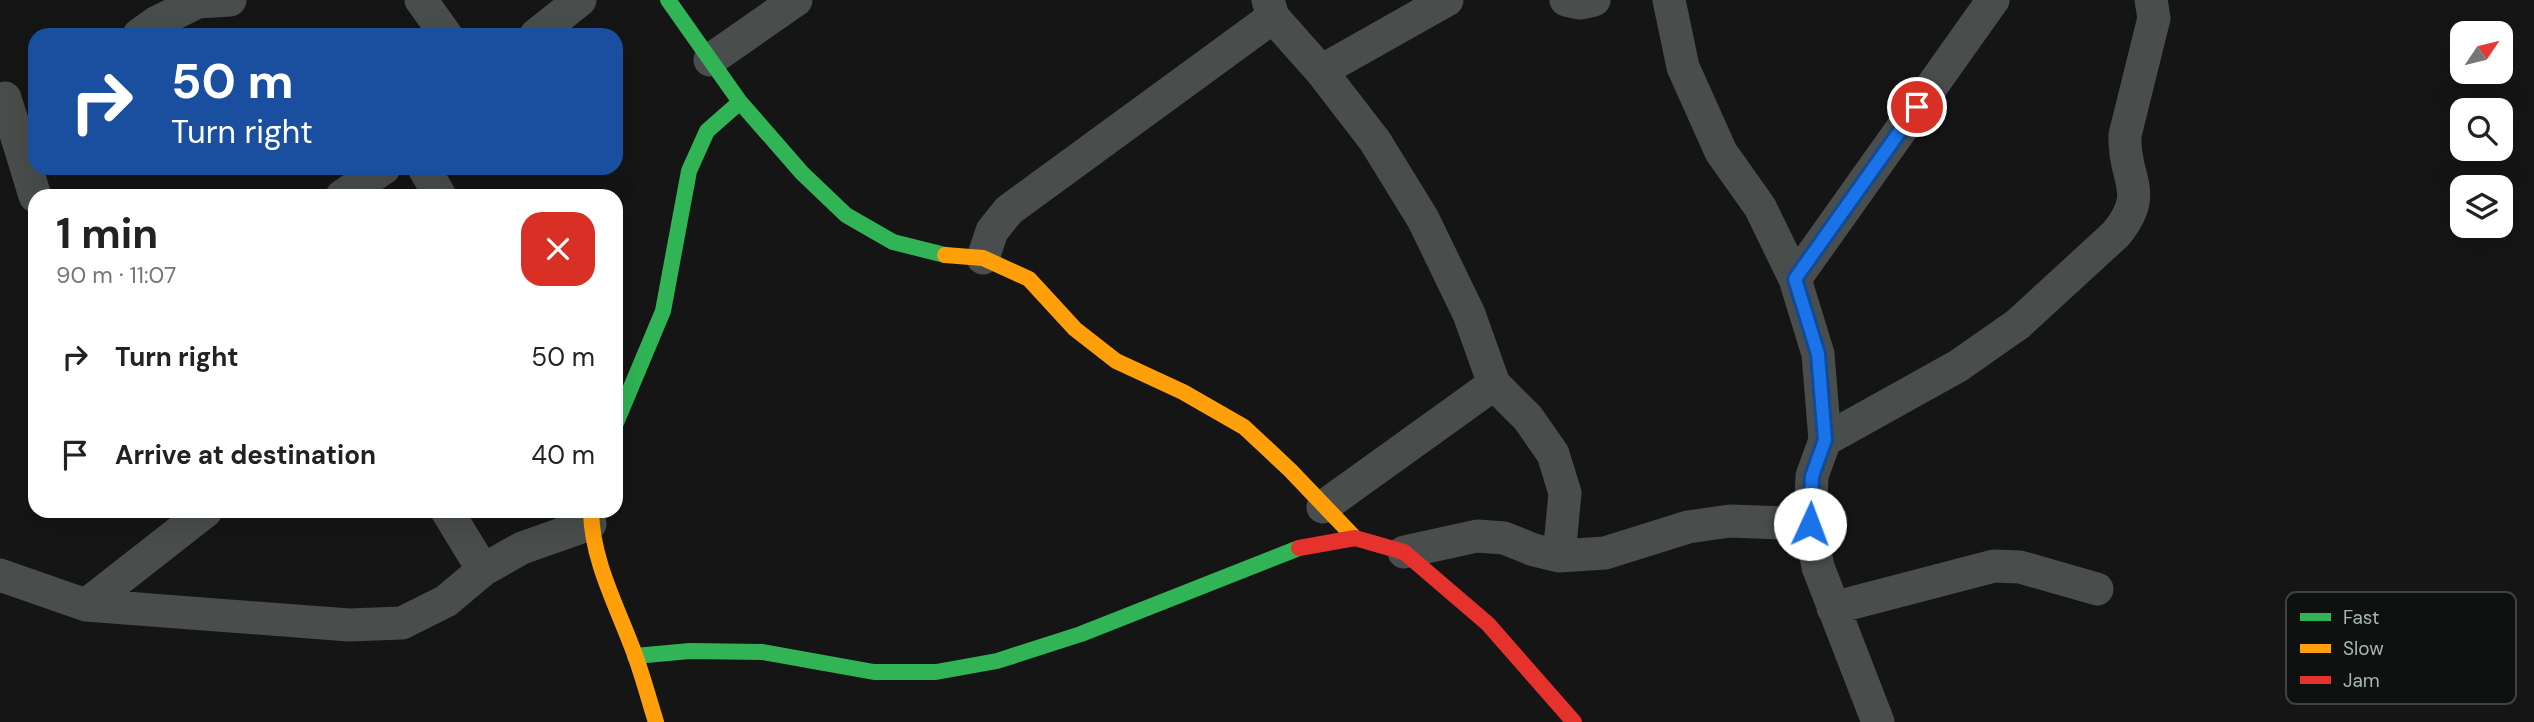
<!DOCTYPE html>
<html lang="en">
<head>
<meta charset="utf-8">
<style>
  :root { --surface:#fff; --page:#f6f6f6; --text:#222; --muted:#767676 }
  body { margin:0; font-family:"DM Sans",sans-serif; background:var(--page); color:var(--text); height:100vh; display:flex; flex-direction:column; font-size:26px; white-space:nowrap }
  * { box-sizing:border-box; margin:0 }
  p { font-size:23px; color:var(--muted) }
  .icon { flex:none; width:38px; height:38px; fill:none; stroke:currentColor; stroke-width:2; stroke-linecap:round; stroke-linejoin:round }
  .map { position:relative; flex:1; overflow:hidden }
  .side { position:absolute; left:28px; top:189px; width:595px; height:329px; display:flex; flex-direction:column; background:var(--surface); border-radius:21px; box-shadow:0 7px 28px #0002 }
  .side>* { flex:none }
  .banner { position:absolute; left:28px; top:28px; width:595px; height:147px; border-radius:21px; box-shadow:0 7px 28px #0002; background:#1a4fa0; color:#fff; overflow:hidden }
  .needle { width:46px; rotate:55deg }
  .fabs { position:absolute; left:2450px; top:21px; display:grid; gap:14px }
  .fabs a { display:grid; place-items:center; width:63px; height:63px; border-radius:14px; background:var(--surface); box-shadow:0 7px 28px #0002; font-size:35px }
  .pin { position:absolute; display:grid; place-items:center; width:60px; height:60px; color:#fff; margin:-30px; border:4px solid #fff; border-radius:50%; box-shadow:0 2px 7px #0007 }
  .me { position:absolute; width:77px; margin:-38px; rotate:2deg; stroke-linejoin:round; filter:drop-shadow(0 0 5px #0008) }
  .turn { display:flex; align-items:center; gap:24px; height:147px; padding:0 28px; font-size:32px }
  .turn .icon { width:91px; height:91px; stroke-width:2.5 }
  .turn b { display:block; font-size:49px; line-height:60px }
  .round { display:grid; place-items:center; flex:none; width:74px; height:74px; border-radius:21px; background:var(--page) }
  .head { display:flex; align-items:center; justify-content:space-between; height:119px; padding:0 28px }
  h1 { font-size:42px; font-weight:700; line-height:52px }
  ul { padding:0; list-style:none }
  li { display:flex; align-items:center; gap:21px; height:98px; padding:0 28px }
  li div { flex:1 }
  li b { display:block; font-size:26px }
  li em { font-style:normal }
  .map>svg:first-child { display:block }
  .lines { fill:none; stroke-linecap:round; stroke-linejoin:round }
  .street { stroke:#494e4d; stroke-width:33 }
  .fast { stroke:#30b455; stroke-width:16 }
  .slow { stroke:#ff9f0a; stroke-width:16 }
  .jam { stroke:#e5322d; stroke-width:16 }
  .route-casing { stroke:#114b97; stroke-width:18 }
  .route { stroke:#1a73e8; stroke-width:12 }
  .key { fill:#0f1111; stroke:#3c4342; stroke-width:2 }
  .key-label { font-size:19px; fill:#a6b7b3 }
</style>
</head>
<body>
<div class="map">
<svg width="2534" height="722" viewBox="0 0 2534 722">
  <rect width="100%" height="100%" fill="#151515"/>
  <g class="lines">
    <path class="street" d="M 421,0 L 446,35
      M 1268,0 L 1273,17 L 1321,71 L 1375,141 L 1423,219 L 1469,314 L 1494,384 L 1528,418 L 1553,454 L 1565,493 L 1559,556
      M 1566,0 L 1580,3 L 1594,0
      M 1669,0 L 1683,67 L 1721,152 L 1760,207 L 1795,279 L 1818,354 L 1825,440 L 1812,476 L 1810,524 L 1818,567 L 1878,722
      M 139,35 L 157,22 L 198,2 L 230,0
      M 536,35 L 580,0
      M 710,60 L 796,0
      M 1321,71 L 1447,0
      M 5,98 L 35,196
      M 424,168 L 440,196
      M 342,196 L 384,168
      M 983,258 L 992,231 L 1009,210 L 1273,17
      M 1795,279 L 1993,0
      M 1825,440 L 1958,366 L 2018,324 L 2116,234 C 2151,191 2123,181 2125,135 L 2154,18 L 2151,0
      M 1323,507 L 1494,384
      M 447,511 L 483,570
      M 1404,552 L 1477,536 L 1504,538 L 1534,550 L 1559,556 L 1605,553 L 1688,527 L 1730,521 L 1810,524
      M 0,575 L 86,605 L 349,625 L 402,623 L 446,601 L 483,570 L 522,548 L 590,524
      M 86,605 L 206,511
      M 1833,608 L 1994,566 L 2020,567 L 2097,589"/>
    <path class="fast" d="M 668,0 L 740,102 L 802,173 L 846,215 L 893,242 L 945,255
      M 616,423 L 663,311 L 689,171 L 707,131 L 740,102
      M 635,656 L 690,651 L 763,652 L 874,672 L 936,672 L 997,661 L 1081,634 L 1299,548"/>
    <path class="slow" d="M 945,255 L 983,258 L 1029,279 L 1075,329 L 1116,361 L 1183,392 L 1244,427 L 1290,470 L 1355,538
      M 591,511 C 592,562 618,608 635,655 C 643,677 649,700 656,722"/>
    <path class="jam" d="M 1299,548 L 1355,538 L 1404,552 L 1488,624 L 1574,722"/>
  </g>
  <g class="lines">
    <defs>
      <path id="route" d="M 1810,524 L 1812,476 L 1825,440 L 1818,354 L 1795,279 L 1917,107"/>
    </defs>
    <use href="#route" class="route-casing"/>
    <use href="#route" class="route"/>
  </g>
  <rect x="2286" y="592" width="230" height="112" rx="10" class="key"/>
  <rect x="2300" y="613" width="31" height="8" fill="#30b455"/>
  <rect x="2300" y="644" width="31" height="9" fill="#ff9f0a"/>
  <rect x="2300" y="676" width="31" height="8" fill="#e5322d"/>
  <g class="key-label">
    <text x="2343" y="624">Fast</text>
    <text x="2343" y="655">Slow</text>
    <text x="2343" y="687">Jam</text>
  </g>
</svg>
<div class="fabs">
<a><svg class="needle" viewBox="-14 -14 28 28"><path d="M0-13l5 13h-10z" fill="#e53935"/><path d="M0 13l5-13h-10z" fill="#767676"/></svg></a>
<a><svg class="icon" aria-label="search" viewBox="0 0 24 24"><circle cx="10" cy="10" r="6"/><path d="M15 15l6 6"/></svg></a>
<a><svg class="icon" aria-label="layers" viewBox="0 0 24 24"><path d="M12 4l9 5-9 5-9-5zM3 14l9 5 9-5"/></svg></a>
</div>
<div class="pin" style="left:1917px;top:107px;background:#d93025"><svg class="icon" aria-label="arrive" viewBox="0 0 24 24"><path d="M6 21V4h12l-3 4 3 4H6"/></svg></div>
<svg class="me" style="left:1810px;top:524px" viewBox="-20 -20 40 40"><circle r="19" fill="#fff"/><path d="M0-13L10 11 0 6-10 11z" fill="#1a73e8"/></svg>
<div class="banner">
<div class="turn"><svg class="icon" aria-label="right" viewBox="0 0 24 24"><path d="M7 20v-9h11M14 6l5 5-5 5"/></svg><div><b>50 m</b>Turn right</div></div>
</div>
<section class="side">
<div class="head"><div><h1>1 min</h1><p>90 m · 11:07</p></div><a class="round" style="background:#d93025;color:#fff"><svg class="icon" aria-label="close" viewBox="0 0 24 24"><path d="M6 6l12 12M18 6L6 18"/></svg></a></div>
<ul>
<li><svg class="icon" aria-label="right" viewBox="0 0 24 24"><path d="M7 20v-9h11M14 6l5 5-5 5"/></svg><div><b>Turn right</b></div><em>50 m</em></li>
<li><svg class="icon" aria-label="arrive" viewBox="0 0 24 24"><path d="M6 21V4h12l-3 4 3 4H6"/></svg><div><b>Arrive at destination</b></div><em>40 m</em></li>
</ul>
</section>
</div>
</body>
</html>
